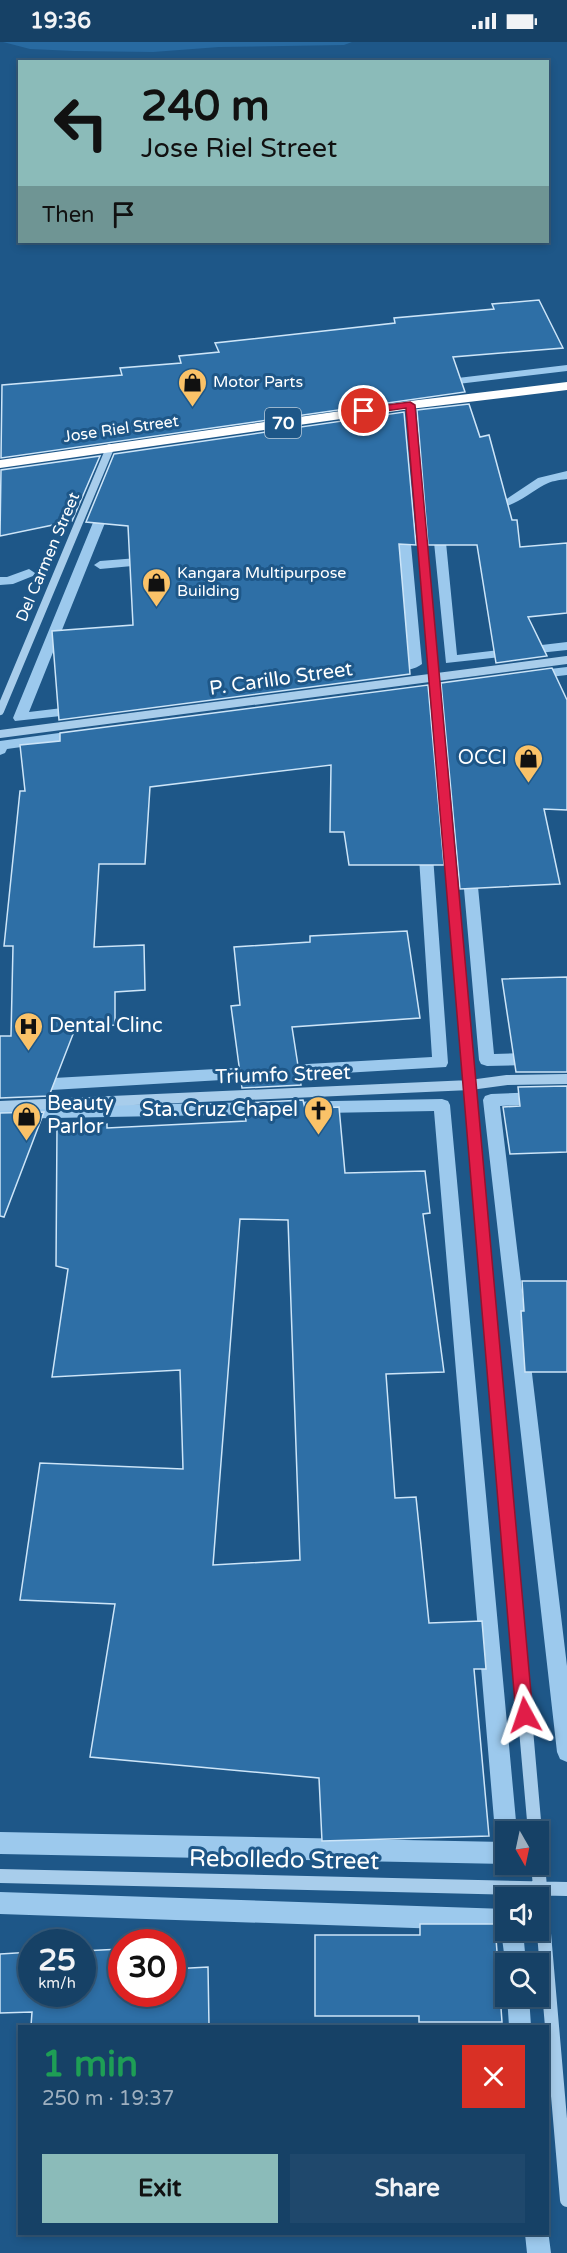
<!DOCTYPE html>
<html lang="en">
<head>
<meta charset="utf-8">
<style>
  :root { --surface:#164166; --page:#1f486c; --text:#f1f3f6; --muted:#9eafbf; --line:#355a7a; --accent:#8bbbb9 }
  body { margin:0; font-family:"Varela Round",sans-serif; background:var(--page); color:var(--text); height:100vh; display:flex; flex-direction:column; font-size:22px; white-space:nowrap }
  * { box-sizing:border-box; margin:0 }
  p { font-size:20px; color:var(--muted) }
  .icon { flex:none; width:33px; height:33px; fill:none; stroke:currentColor; stroke-width:2; stroke-linecap:round; stroke-linejoin:round }
  .map { position:relative; flex:1; overflow:hidden }
  .drawer { position:absolute; left:18px; top:1983px; width:531px; height:210px; display:flex; flex-direction:column; background:var(--surface); border-radius:0px; box-shadow:0 3px 9px #0003,0 0 0 2px var(--line) }
  .drawer>* { flex:none }
  .banner { position:absolute; left:18px; top:18px; width:531px; height:183px; border-radius:0px; box-shadow:0 3px 9px #0003,0 0 0 2px var(--line); background:#8bbbb9; color:#111; overflow:hidden }
  .needle { width:39px; rotate:171deg }
  .controls { position:absolute; left:495px; top:1779px; display:grid; gap:12px }
  .controls a { display:grid; place-items:center; width:54px; height:54px; border-radius:0px; background:var(--surface); box-shadow:0 3px 9px #0003,0 0 0 2px var(--line); font-size:30px }
  .speed { position:absolute; left:18px; top:1887px; display:flex; gap:12px; font-size:30px; font-weight:700; text-align:center }
  .speed>* { display:grid; place-content:center; width:78px; height:78px; border-radius:50%; background:var(--surface); box-shadow:0 3px 9px #0003,0 0 0 2px var(--line); line-height:1 }
  .speed small { font-size:15px; font-weight:400 }
  .speed .limit { border:9px solid #d22; background:#fff; color:#111 }
  .pin { position:absolute; display:grid; place-items:center; width:51px; height:51px; color:#fff; margin:-26px; border:3px solid #fff; border-radius:50%; box-shadow:0 2px 6px #0007 }
  .me { position:absolute; width:66px; margin:-33px; rotate:355deg; stroke-linejoin:round; filter:drop-shadow(0 0 4px #0008) }
  .turn { display:flex; align-items:center; gap:21px; height:126px; padding:0 24px; font-size:27px }
  .turn .icon { width:78px; height:78px; stroke-width:2.5 }
  .turn b { display:block; font-size:42px; line-height:51px }
  .then { display:flex; align-items:center; height:57px; padding:0 24px; background:#0003; gap:12px; font-size:22px }
  .round { display:grid; place-items:center; flex:none; width:63px; height:63px; border-radius:0px; background:var(--page) }
  .head { display:flex; align-items:center; justify-content:space-between; height:102px; padding:0 24px }
  h1 { font-size:36px; font-weight:700; line-height:45px; color:#1e9e55 }
  .cta { display:flex; gap:12px; margin-top:auto; padding:12px 24px }
  .cta a { flex:1; height:69px; border-radius:0px; background:var(--accent); color:#111; font-size:24px; font-weight:700; line-height:69px; text-align:center }
  .cta a+a { background:var(--page); color:var(--text) }
  .status { display:flex; justify-content:space-between; align-items:center; height:42px; padding:0 30px; background:var(--surface); direction:ltr }
  .status svg { height:16px; fill:currentColor }
  .map>svg:first-child { display:block }
  .green { fill:#286aa1 }
  .lines { fill:none; stroke-linecap:round; stroke-linejoin:round }
  .stream { fill:#9cc9ed; fill-rule:evenodd }
  .building { fill:#2e6fa6; stroke:#cde5f8; stroke-width:1.5; fill-rule:evenodd }
  .minor-far3 { stroke:#a8cdeb; stroke-width:7 }
  .minor-far2 { stroke:#a8cdeb; stroke-width:8 }
  .minor-far1 { stroke:#a8cdeb; stroke-width:10 }
  .minor { stroke:#a8cdeb; stroke-width:14 }
  .highway { fill:#fff; fill-rule:evenodd }
  .route { fill:#e11d48; stroke:#92132f; stroke-width:1.5 }
  .labels { text-anchor:middle; dominant-baseline:central; stroke-width:6; stroke-linejoin:round; paint-order:stroke }
  .far-poi-label { font-size:16px; fill:#fff; stroke:#1e5788; text-anchor:start }
  .far-street-label { font-size:16px; fill:#fff; stroke:#1e5788 }
  .shield { fill:#1e5788; stroke:#bccddb; stroke-width:1.5 }
  .shield-label { font-size:18px; font-weight:bold; fill:#fff }
  .street-label { font-size:20px; fill:#fff; stroke:#1e5788 }
  .poi-label { font-size:20px; fill:#fff; stroke:#1e5788; text-anchor:end }
  .near-street-label { font-size:24px; fill:#fff; stroke:#1e5788 }
</style>
</head>
<body>
<div class="status"><b>19:36</b><svg viewBox="0 0 49 12"><path d="M0 12V9h3v3zM5 12V6h3v6zM10 12V3h3v9zM15 12V0h3v12zM26 1h20v11H26zM47 4h2v5h-2z"/></svg></div>
<div class="map">
<svg width="567" height="2211" viewBox="0 0 567 2211">
  <rect width="100%" height="100%" fill="#1e5788"/>
  <path class="green" d="M 3,0 L 352,0 L 344,3 L 219,5 L 153,10 L 74,9 L 30,7 Z"/>
  <g class="lines">
    <path class="stream" d="M 567,323 L 567,329 L 441,344 L 435,341 L 441,338 Z
      M 567,429 L 567,437 C 559,438 551,439 544,443 C 528,452 497,478 479,462 L 485,458 L 505,458 L 538,436 Z
      M 107,457 L 113,461 L 29,670 L 79,664 L 86,668 L 79,672 L 15,679 L 13,676 L 101,461 Z
      M 438,476 L 444,480 L 457,613 L 567,600 L 567,608 L 446,621 L 432,480 Z
      M 403,477 L 409,481 L 422,622 C 414,629 392,631 382,629 L 380,626 L 382,623 L 408,619 L 397,481 Z
      M 150,515 L 156,519 L 154,522 L 100,527 L 94,523 L 100,519 Z
      M 29,527 L 35,531 L 33,534 L 13,542 L 0,543 L 0,535 L 7,535 Z
      M 567,625 L 567,633 L 533,637 L 526,633 L 533,629 Z
      M 81,688 L 88,693 L 86,696 L 7,707 L 5,711 L 0,713 L 0,699 Z
      M 425,795 L 432,800 L 448,1021 L 446,1025 L 0,1051 L 0,1039 L 432,1015 L 418,800 Z
      M 469,819 L 476,824 L 494,1012 L 567,1010 L 567,1022 L 487,1024 L 481,1022 L 479,1018 L 462,824 Z
      M 567,1049 L 567,1061 L 500,1064 L 567,1624 L 567,1720 L 560,1717 L 557,1710 L 483,1058 L 485,1054 L 491,1052 Z
      M 442,1057 L 448,1059 L 450,1063 L 517,1790 L 506,1790 L 506,1822 L 0,1812 L 0,1790 L 505,1800 L 498,1798 L 495,1790 L 434,1069 L 0,1077 L 0,1065 Z
      M 0,1850 L 506,1867 L 506,1888 L 523,1888 L 526,1922 L 506,1922 L 506,1926 L 501,1889 L 0,1872 Z
      M 507,1954 L 529,1954 L 531,1984 L 509,1984 Z
      M 548,2188 L 551,2211 L 527,2211 L 525,2192 L 548,2192 Z"/>
  </g>
  <path class="building" d="M 539,258 L 563,306 L 453,315 L 465,350 L 1,416 L 2,343 L 122,333 L 120,326 L 181,321 L 179,314 L 219,310 L 215,301 L 395,281 L 394,276 L 494,267 L 492,262 Z
    M 469,362 L 480,395 L 489,393 L 512,478 L 517,478 L 520,505 L 567,501 L 567,571 L 528,575 L 547,614 L 496,621 L 477,503 L 428,503 L 417,368 Z
    M 404,370 L 416,503 L 399,502 L 410,632 L 59,678 L 52,589 L 133,583 L 128,484 L 86,480 L 114,412 Z
    M 100,414 L 72,479 L 0,494 L 1,428 Z
    M 552,626 L 567,658 L 567,768 L 544,767 L 560,842 L 460,847 L 441,641 Z
    M 428,643 L 444,823 L 349,823 L 344,790 L 330,790 L 331,723 L 150,745 L 145,822 L 99,822 L 94,905 L 144,903 L 145,948 L 115,950 L 115,983 L 95,984 L 95,991 L 75,987 L 49,1054 L 0,1056 L 0,994 L 11,994 L 13,904 L 4,904 L 20,749 L 25,749 L 20,703 L 60,699 L 60,691 Z
    M 407,889 L 420,976 L 292,985 L 301,1043 L 242,1046 L 231,964 L 240,963 L 234,905 L 310,900 L 310,894 Z
    M 567,935 L 567,1030 L 516,1030 L 502,937 Z
    M 567,1044 L 567,1110 L 510,1112 L 503,1065 L 520,1064 L 518,1045 Z
    M 303,1058 L 305,1067 L 339,1065 L 345,1131 L 425,1129 L 430,1171 L 423,1172 L 444,1330 L 386,1332 L 395,1456 L 416,1455 L 429,1581 L 482,1579 L 486,1627 L 474,1627 L 489,1794 L 322,1799 L 319,1736 L 90,1715 L 115,1562 L 20,1558 L 40,1421 L 183,1427 L 180,1328 L 52,1335 L 68,1227 L 56,1224 L 57,1085 L 107,1082 L 107,1086 L 246,1079 L 244,1061 ZM 240,1177 L 288,1178 L 300,1518 L 213,1523 Z
    M 44,1070 L 4,1175 L 0,1174 L 0,1071 Z
    M 522,1239 L 567,1239 L 567,1330 L 525,1330 L 521,1269 L 524,1269 Z
    M 420,1882 L 495,1882 L 502,1980 L 419,1980 L 419,1974 L 315,1974 L 315,1893 L 420,1893 Z
    M 121,1907 L 122,1952 L 172,1952 L 172,1927 L 208,1925 L 209,1984 L 31,1984 L 32,1970 L 0,1971 L 0,1912 L 32,1910 L 32,1952 L 82,1952 L 82,1909 Z"/>
  <g class="lines">
    <path class="minor-far3" d="M 410,363 L 410,366"/>
    <path class="minor-far2" d="M 410,364 L 451,835
      M 0,669 L 110,406
      M 0,692 L 567,618"/>
    <path class="minor-far1" d="M 451,833 L 504,1437
      M 0,1064 L 470,1043 L 507,1038 L 567,1037"/>
    <path class="minor" d="M 504,1436 L 535,1790
      M 538,1822 L 567,2158
      M 0,1834 L 567,1847"/>
    <path class="highway" d="M 567,340 L 567,348 L 410,367 L 0,426 L 0,418 L 410,359 Z"/>
  </g>
  <path class="route" d="M 410,360 L 415,363 L 533,1673 L 531,1679 L 525,1681 L 519,1679 L 516,1673 L 406,366 L 364,372 L 359,369 L 364,366 Z"/>
  <defs>
    <symbol id="shop-pin" viewBox="-11 -11 22 30"><path d="M0 17L-7.5 6A9.5 9.5 0 1 1 7.5 6Z" fill="#fac268" stroke="#1e5788"/><path d="M-5-2.5h2.3a2.7 3.5 0 0 1 5.4 0H5L5.5 6h-11ZM-1.5-2.5h3a1.5 2.3 0 0 0-3 0Z" fill="#111"/></symbol>
    <symbol id="hospital-pin" viewBox="-11 -11 22 30"><path d="M0 17L-7.5 6A9.5 9.5 0 1 1 7.5 6Z" fill="#fac268" stroke="#1e5788"/><path d="M-5-5h3v3.5h4V-5h3V5h-3V1.5h-4V5h-3Z" fill="#111"/></symbol>
    <symbol id="church-pin" viewBox="-11 -11 22 30"><path d="M0 17L-7.5 6A9.5 9.5 0 1 1 7.5 6Z" fill="#fac268" stroke="#1e5788"/><path d="M-1.2-6h2.4v3.5h3.3v2.4h-3.3V6h-2.4V-.1h-3.3v-2.4h3.3Z" fill="#111"/></symbol>
  </defs>
  <g fill-rule="evenodd">
    <use href="#shop-pin" x="176" y="324" width="33" height="45"/>
    <use href="#shop-pin" x="140" y="524" width="33" height="45"/>
    <use href="#shop-pin" x="512" y="700" width="33" height="45"/>
    <use href="#hospital-pin" x="12" y="968" width="33" height="45"/>
    <use href="#church-pin" x="302" y="1052" width="33" height="45"/>
    <use href="#shop-pin" x="10" y="1058" width="33" height="45"/>
  </g>
  <g class="labels">
    <g class="far-poi-label">
      <text x="213" y="340">Motor Parts</text>
      <text x="177" y="531">Kangara Multipurpose<tspan x="177" dy="18">Building</tspan></text>
    </g>
    <g class="far-street-label">
      <text transform="translate(121 387) rotate(-8)">Jose Riel Street</text>
      <text transform="translate(48 515) rotate(-67)">Del Carmen Street</text>
    </g>
    <rect class="shield" x="265" y="366" width="36" height="30" rx="4.5"/>
    <g class="shield-label">
      <text x="283" y="381">70</text>
    </g>
    <g class="street-label">
      <text transform="translate(281 637) rotate(-8)">P. Carillo Street</text>
      <text transform="translate(283 1033) rotate(-2)">Triumfo Street</text>
    </g>
    <g class="poi-label">
      <text x="507" y="716">OCCI</text>
      <text x="49" y="984" text-anchor="start">Dental Clinc</text>
      <text x="47" y="1062" text-anchor="start">Beauty<tspan x="47" dy="23">Parlor</tspan></text>
      <text x="298" y="1068">Sta. Cruz Chapel</text>
    </g>
    <g class="near-street-label">
      <text transform="translate(284 1818) rotate(1)">Rebolledo Street</text>
    </g>
  </g>
</svg>
<div class="controls">
<a><svg class="needle" viewBox="-14 -14 28 28"><path d="M0-13l5 13h-10z" fill="#e53935"/><path d="M0 13l5-13h-10z" fill="#9eafbf"/></svg></a>
<a><svg class="icon" aria-label="sound" viewBox="0 0 24 24"><path d="M4 9h4l5-4v14l-5-4H4zM17 9q2 3 0 6"/></svg></a>
<a><svg class="icon" aria-label="search" viewBox="0 0 24 24"><circle cx="10" cy="10" r="6"/><path d="M15 15l6 6"/></svg></a>
</div>
<div class="speed"><div>25<small>km/h</small></div><div class="limit">30</div></div>
<div class="pin" style="left:364px;top:369px;background:#d93025"><svg class="icon" aria-label="arrive" viewBox="0 0 24 24"><path d="M6 21V4h12l-3 4 3 4H6"/></svg></div>
<svg class="me" style="left:525px;top:1673px" viewBox="-20 -20 40 40"><path d="M0-17L14 15 0 8-14 15z" fill="#e11d48" stroke="#fff" stroke-width="4"/></svg>
<div class="banner">
<div class="turn"><svg class="icon" aria-label="left" viewBox="0 0 24 24"><path d="M17 20v-9H6M10 6l-5 5 5 5"/></svg><div><b>240 m</b>Jose Riel Street</div></div>
<div class="then">Then<svg class="icon" aria-label="arrive" viewBox="0 0 24 24"><path d="M6 21V4h12l-3 4 3 4H6"/></svg></div>
</div>
<section class="drawer">
<div class="head"><div><h1>1 min</h1><p>250 m · 19:37</p></div><a class="round" style="background:#d93025;color:#fff"><svg class="icon" aria-label="close" viewBox="0 0 24 24"><path d="M6 6l12 12M18 6L6 18"/></svg></a></div>
<div class="cta"><a>Exit</a><a>Share</a></div>
</section>
</div>
</body>
</html>
